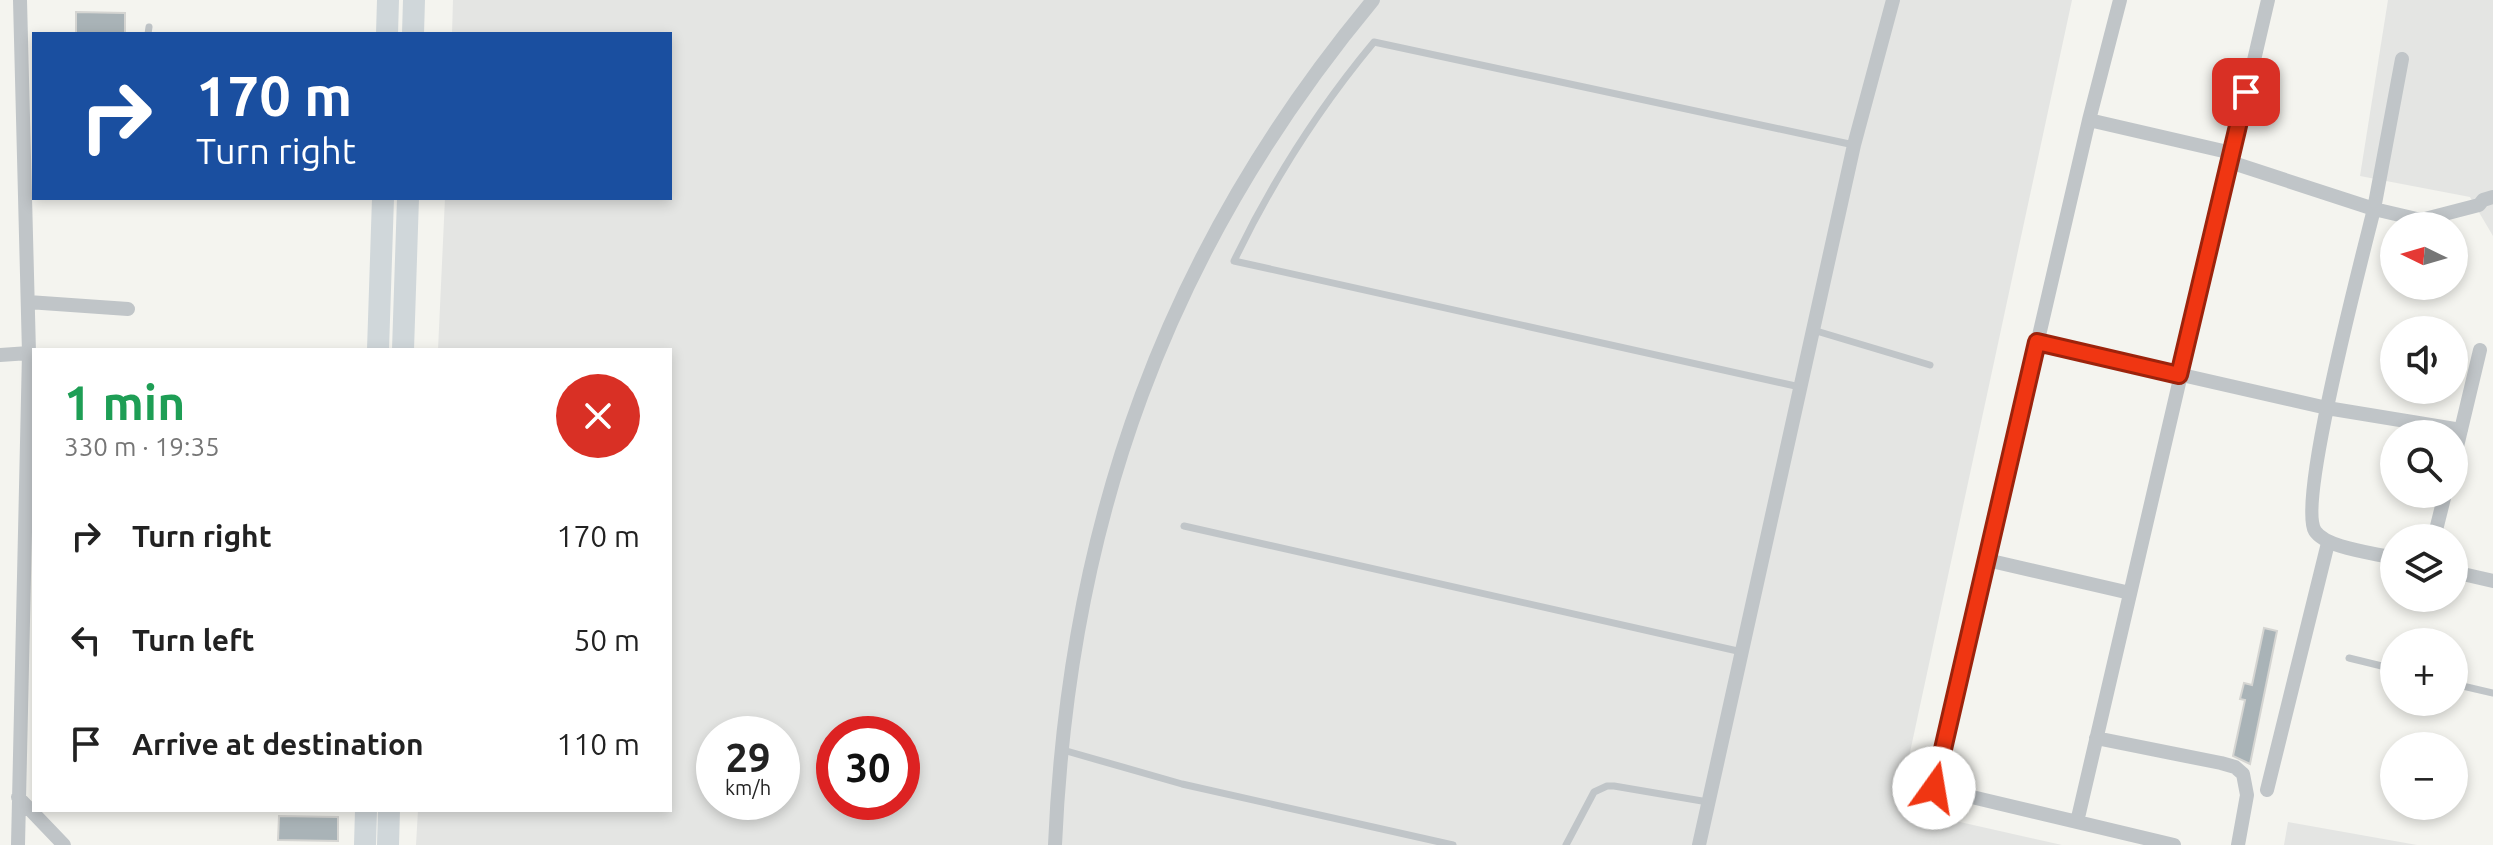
<!DOCTYPE html>
<html lang="en">
<head>
<meta charset="utf-8">
<style>
  :root { --surface:#fff; --page:#f6f6f6; --text:#222; --muted:#767676 }
  body { margin:0; font-family:Ubuntu,sans-serif; background:var(--page); color:var(--text); height:100vh; display:flex; flex-direction:column; font-size:30px; white-space:nowrap }
  * { box-sizing:border-box; margin:0 }
  p { font-size:26px; color:var(--muted) }
  .icon { flex:none; width:44px; height:44px; fill:none; stroke:currentColor; stroke-width:2; stroke-linecap:round; stroke-linejoin:round }
  .map { position:relative; flex:1; overflow:hidden }
  .details { position:absolute; left:32px; top:348px; width:640px; height:464px; display:flex; flex-direction:column; background:var(--surface); border-radius:0px; box-shadow:0 4px 12px #0003 }
  .details>* { flex:none }
  .top-card { position:absolute; left:32px; top:32px; width:640px; height:168px; border-radius:0px; box-shadow:0 4px 12px #0003; background:#1a4fa0; color:#fff; overflow:hidden }
  .needle { width:52px; rotate:275deg }
  .buttons { position:absolute; left:2380px; top:212px; display:grid; gap:16px }
  .buttons a { display:grid; place-items:center; width:88px; height:88px; border-radius:50%; background:var(--surface); box-shadow:0 4px 12px #0003; font-size:40px }
  .speed { position:absolute; left:696px; top:716px; display:flex; gap:16px; font-size:40px; font-weight:700; text-align:center }
  .speed>* { display:grid; place-content:center; width:104px; height:104px; border-radius:50%; background:var(--surface); box-shadow:0 4px 12px #0003; line-height:1 }
  .speed small { font-size:20px; font-weight:400 }
  .speed .limit { border:12px solid #d22; background:#fff; color:#111 }
  .pin { position:absolute; display:grid; place-items:center; width:68px; height:68px; color:#fff; margin:-34px; border-radius:16px; box-shadow:0 4px 12px #0006 }
  .me { position:absolute; width:88px; margin:-44px; rotate:13deg; stroke-linejoin:round; filter:drop-shadow(0 0 6px #0008) }
  .turn { display:flex; align-items:center; gap:28px; height:168px; padding:0 32px; font-size:36px }
  .turn .icon { width:104px; height:104px; stroke-width:2.5 }
  .turn b { display:block; font-size:56px; line-height:68px }
  .round { display:grid; place-items:center; flex:none; width:84px; height:84px; border-radius:42px; background:var(--page) }
  .summary { display:flex; align-items:center; justify-content:space-between; height:136px; padding:0 32px }
  h1 { font-size:48px; font-weight:600; line-height:60px; color:#1e9e55 }
  ul { padding:0; list-style:none }
  li { display:flex; align-items:center; gap:24px; height:104px; padding:0 32px }
  li div { flex:1 }
  li b { display:block; font-size:30px }
  li em { font-style:normal }
  .map>svg:first-child { display:block }
  .built { fill:#e4e5e3; fill-rule:evenodd }
  .building { fill:#a9b3b7; stroke:#d5d5d2; stroke-width:2 }
  .lines { fill:none; stroke-linecap:round; stroke-linejoin:round }
  .service { stroke:#c0c5c8; stroke-width:7 }
  .minor { stroke:#c0c5c8; stroke-width:14 }
  .secondary { stroke:#d0d7da; stroke-width:22 }
  .route-casing { stroke:#9c230c; stroke-width:20 }
  .route { stroke:#f03612; stroke-width:14 }
</style>
</head>
<body>
<div class="map">
<svg width="2493" height="845" viewBox="0 0 2493 845">
  <rect width="100%" height="100%" fill="#f4f4ef"/>
  <path class="built" d="M 453,0 L 2072,0 L 1898,808 L 2062,845 L 416,845 L 418,810 L 670,810 L 670,350 L 438,350 L 445,198 L 670,198 L 670,34 L 452,34 ZM 714,734 L 782,734 L 782,802 L 714,802 ZM 834,734 L 902,734 L 902,802 L 834,802 Z
    M 2388,0 L 2493,0 L 2493,236 L 2470,197 L 2360,176 Z
    M 2288,822 L 2417,845 L 2284,845 Z"/>
  <path class="building" d="M 76,12 L 125,13 L 125,34 L 76,34 Z
    M 2264,628 L 2277,631 L 2250,764 L 2233,756 L 2245,700 L 2240,699 L 2244,683 L 2252,685 Z
    M 279,816 L 338,817 L 338,841 L 278,840 Z"/>
  <g class="lines">
    <path class="service" d="M 148,34 L 149,27
      M 1813,330 L 1930,365
      M 1800,387 L 1234,261 C 1271,184 1319,108 1374,42 L 1854,145
      M 1184,526 L 1742,652
      M 2349,658 L 2394,669
      M 2454,684 L 2493,693
      M 1063,750 L 1182,784 L 1453,845
      M 1566,845 L 1594,792 L 1607,786 L 1614,786 L 1708,802"/>
    <path class="minor" d="M 2120,0 L 2089,120 L 1934,788 L 2174,845
      M 2402,59 L 2374,209 L 2421,220 L 2479,205 L 2483,200 L 2493,197
      M 2089,120 L 2232,153
      M 2230,162 L 2374,209 C 2363,254 2297,503 2315,531 C 2326,548 2374,553 2394,558
      M 28,302 L 128,309
      M 2037,342 L 2327,408 L 2461,430
      M 0,355 L 29,353
      M 2454,459 L 2480,350
      M 2434,538 L 2445,494
      M 1987,560 L 2130,593
      M 2454,572 L 2493,581
      M 2096,738 L 2221,763 L 2235,767 L 2243,774 L 2247,795 L 2238,845
      M 2267,790 L 2328,543
      M 18,797 L 64,845
      M 2077,822 L 2268,0
      M 18,845 L 29,353 L 20,0
      M 1055,845 C 1069,523 1166,249 1373,0
      M 1699,845 L 1854,145 L 1893,0"/>
    <path class="secondary" d="M 387,34 L 388,0
      M 413,34 L 414,0
      M 378,350 L 383,198
      M 403,350 L 408,198
      M 365,845 L 366,810
      M 388,845 L 389,810"/>
  </g>
  <g class="lines">
    <defs>
      <path id="route" d="M 1934,788 L 2037,342 L 2179,375 L 2246,92"/>
    </defs>
    <use href="#route" class="route-casing"/>
    <use href="#route" class="route"/>
  </g>
</svg>
<div class="buttons">
<a><svg class="needle" viewBox="-14 -14 28 28"><path d="M0-13l5 13h-10z" fill="#e53935"/><path d="M0 13l5-13h-10z" fill="#767676"/></svg></a>
<a><svg class="icon" aria-label="sound" viewBox="0 0 24 24"><path d="M4 9h4l5-4v14l-5-4H4zM17 9q2 3 0 6"/></svg></a>
<a><svg class="icon" aria-label="search" viewBox="0 0 24 24"><circle cx="10" cy="10" r="6"/><path d="M15 15l6 6"/></svg></a>
<a><svg class="icon" aria-label="layers" viewBox="0 0 24 24"><path d="M12 4l9 5-9 5-9-5zM3 14l9 5 9-5"/></svg></a>
<a>+</a>
<a>−</a>
</div>
<div class="speed"><div>29<small>km/h</small></div><div class="limit">30</div></div>
<div class="pin" style="left:2246px;top:92px;background:#d93025"><svg class="icon" aria-label="arrive" viewBox="0 0 24 24"><path d="M6 21V4h12l-3 4 3 4H6"/></svg></div>
<svg class="me" style="left:1934px;top:788px" viewBox="-20 -20 40 40"><circle r="19" fill="#fff"/><path d="M0-13L10 11 0 6-10 11z" fill="#f03612"/></svg>
<div class="top-card">
<div class="turn"><svg class="icon" aria-label="right" viewBox="0 0 24 24"><path d="M7 20v-9h11M14 6l5 5-5 5"/></svg><div><b>170 m</b>Turn right</div></div>
</div>
<section class="details">
<div class="summary"><div><h1>1 min</h1><p>330 m · 19:35</p></div><a class="round" style="background:#d93025;color:#fff"><svg class="icon" aria-label="close" viewBox="0 0 24 24"><path d="M6 6l12 12M18 6L6 18"/></svg></a></div>
<ul>
<li><svg class="icon" aria-label="right" viewBox="0 0 24 24"><path d="M7 20v-9h11M14 6l5 5-5 5"/></svg><div><b>Turn right</b></div><em>170 m</em></li>
<li><svg class="icon" aria-label="left" viewBox="0 0 24 24"><path d="M17 20v-9H6M10 6l-5 5 5 5"/></svg><div><b>Turn left</b></div><em>50 m</em></li>
<li><svg class="icon" aria-label="arrive" viewBox="0 0 24 24"><path d="M6 21V4h12l-3 4 3 4H6"/></svg><div><b>Arrive at destination</b></div><em>110 m</em></li>
</ul>
</section>
</div>
</body>
</html>
